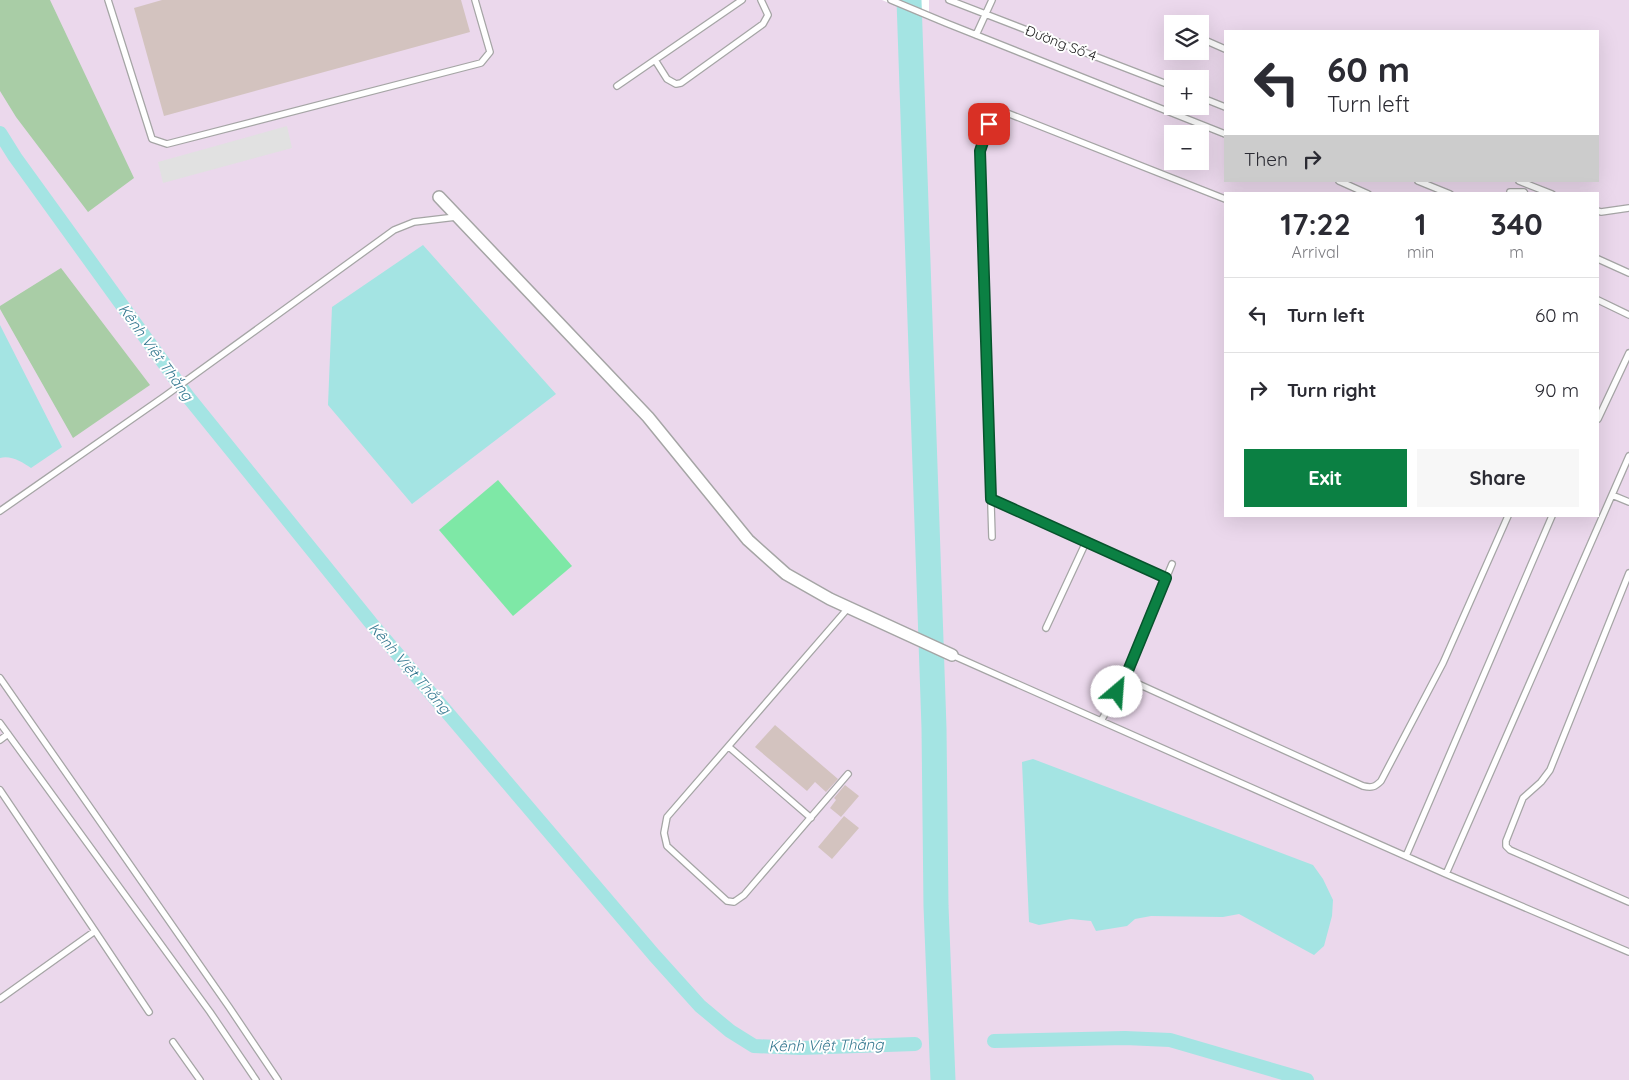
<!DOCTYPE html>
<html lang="en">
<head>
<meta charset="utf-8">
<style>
  :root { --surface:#fff; --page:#f7f7f7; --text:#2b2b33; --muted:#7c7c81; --line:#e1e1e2; --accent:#0b8043 }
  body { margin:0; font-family:Quicksand,sans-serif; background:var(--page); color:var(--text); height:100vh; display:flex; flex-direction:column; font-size:19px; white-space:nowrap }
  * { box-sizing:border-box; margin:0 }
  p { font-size:16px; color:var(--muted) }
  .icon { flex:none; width:28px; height:28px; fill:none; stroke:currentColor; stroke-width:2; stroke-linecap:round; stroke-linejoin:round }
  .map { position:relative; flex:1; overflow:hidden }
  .details { position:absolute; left:1224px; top:192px; width:375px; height:325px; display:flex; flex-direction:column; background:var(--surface); border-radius:0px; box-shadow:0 5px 20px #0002 }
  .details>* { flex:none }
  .guide { position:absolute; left:1224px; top:30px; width:375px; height:152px; border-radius:0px; box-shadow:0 5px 20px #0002; background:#fff; color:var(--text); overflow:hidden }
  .fabs { position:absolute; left:1164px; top:15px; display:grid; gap:10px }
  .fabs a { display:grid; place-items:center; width:45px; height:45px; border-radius:0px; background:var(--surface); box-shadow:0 5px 20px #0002; font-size:25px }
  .pin { position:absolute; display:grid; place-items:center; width:42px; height:42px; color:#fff; margin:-21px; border-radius:10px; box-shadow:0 2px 8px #0006 }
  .me { position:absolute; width:55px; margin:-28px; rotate:27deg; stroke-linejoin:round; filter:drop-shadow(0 0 4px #0008) }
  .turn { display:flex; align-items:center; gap:18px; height:105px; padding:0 20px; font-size:22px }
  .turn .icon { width:65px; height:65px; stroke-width:2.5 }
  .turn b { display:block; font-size:35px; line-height:42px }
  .then { display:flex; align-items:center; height:48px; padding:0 20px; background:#0003; gap:10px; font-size:19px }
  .eta { display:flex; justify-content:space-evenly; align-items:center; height:85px; text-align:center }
  .eta b { font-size:30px; font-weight:700; line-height:35px }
  .cta { display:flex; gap:10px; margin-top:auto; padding:10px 20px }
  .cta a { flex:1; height:58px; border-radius:0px; background:var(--accent); color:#fff; font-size:20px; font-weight:700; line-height:58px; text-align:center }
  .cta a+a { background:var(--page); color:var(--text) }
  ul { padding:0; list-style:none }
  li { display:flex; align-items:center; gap:15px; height:75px; padding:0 20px; border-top:1px solid var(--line) }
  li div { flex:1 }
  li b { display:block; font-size:19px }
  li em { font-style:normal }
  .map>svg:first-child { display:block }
  .industrial { fill:#ebd8ec; fill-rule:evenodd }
  .cemetery { fill:#a9cda6 }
  .pitch { fill:#7ee8a6 }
  .parking { fill:#e1e1e1 }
  .water { fill:#a4e4e3 }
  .pier { fill:#fff }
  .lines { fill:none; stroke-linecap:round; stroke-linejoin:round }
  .canal { stroke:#a4e4e3; stroke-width:14 }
  .river { stroke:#a4e4e3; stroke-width:25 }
  .building { fill:#d3c3bf }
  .lane-casing { stroke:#a5a5a5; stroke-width:8 }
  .street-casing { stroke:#a5a5a5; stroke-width:14 }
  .lane { stroke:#fff; stroke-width:5.5 }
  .street { stroke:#fff; stroke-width:11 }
  .route-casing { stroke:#07532c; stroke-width:12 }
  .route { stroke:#0b8043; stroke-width:9 }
  .labels { text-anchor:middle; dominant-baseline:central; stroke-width:4; stroke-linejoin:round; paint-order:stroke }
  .street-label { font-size:14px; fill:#212121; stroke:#fff }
  .water-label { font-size:15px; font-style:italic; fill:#367991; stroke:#fff }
</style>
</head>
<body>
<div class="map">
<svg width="1629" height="1080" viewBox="0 0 1629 1080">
  <rect width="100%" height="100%" fill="#f2ece7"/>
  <path class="industrial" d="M 0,0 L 1629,0 L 1629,1080 L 0,1080 ZM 1172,24 L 1200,24 L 1200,51 L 1172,51 ZM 1225,31 L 1598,31 L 1598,181 L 1225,181 ZM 1172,79 L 1200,79 L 1200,106 L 1172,106 ZM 1172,134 L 1200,134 L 1200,161 L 1172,161 ZM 1225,194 L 1598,194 L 1598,516 L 1225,516 Z"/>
  <path class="cemetery" d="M 0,0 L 50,0 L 134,178 L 88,212 L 16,117 L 0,91 Z
    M 61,268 L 150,385 L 73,438 L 0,309 L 0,306 Z"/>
  <path class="pitch" d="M 498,480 L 572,566 L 513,616 L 439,530 Z"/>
  <path class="parking" d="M 287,126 L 292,148 L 163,183 L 158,162 Z"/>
  <path class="water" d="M 423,245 L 556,394 L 412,504 L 328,405 L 332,307 Z
    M 0,325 L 62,447 L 31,468 C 22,462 11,455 0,458 Z
    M 1033,759 L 1313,865 L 1323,879 L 1333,900 L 1332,916 L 1324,946 L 1314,955 L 1239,914 L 1223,917 L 1151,916 L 1135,919 L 1127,926 L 1096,931 L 1091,921 L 1071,919 L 1039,925 L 1029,922 L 1022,762 Z"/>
  <path class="pier" d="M 882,0 L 929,0 L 929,20 Z"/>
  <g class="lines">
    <path class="canal" d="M 0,133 L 15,157 L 189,398 L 371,623 L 654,955 L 700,1006 L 730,1031 L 754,1046 L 800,1048 L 915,1044
      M 994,1041 L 1125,1038 L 1170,1040 L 1307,1080"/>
    <path class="river" d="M 909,0 L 934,728 L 936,906 L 943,1080"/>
  </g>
  <path class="building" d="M 162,0 L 461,0 L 470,32 L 164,116 L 134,8 Z
    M 775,725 L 838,779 L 826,792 L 815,782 L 807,791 L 755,747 Z
    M 845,785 L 859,796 L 841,817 L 830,808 L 836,800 L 834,798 Z
    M 844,816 L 859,828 L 832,859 L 818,847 Z"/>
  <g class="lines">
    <defs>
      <path id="lane" d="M 108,0 L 152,139 L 167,144 L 481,63 L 490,52 L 475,0
        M 891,0 L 946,23 L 1225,134
        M 949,0 L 1172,86
        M 976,35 L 992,0
        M 1200,38 L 1225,49
        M 655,60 L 667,79 L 676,84 L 681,83 L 763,24 L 768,15 L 761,0
        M 617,86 L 742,0
        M 1200,97 L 1225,107
        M 1339,181 L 1368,194
        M 1418,181 L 1450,194
        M 1519,181 L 1552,194
        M 1510,194 L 1510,192 L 1524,192 L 1525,194
        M 1598,211 L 1601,212 L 1629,208
        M 1598,259 L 1629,273
        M 1598,300 L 1629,315
        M 1598,419 L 1629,353
        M 1612,495 L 1629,502
        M 991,499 L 1166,577
        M 0,511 L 165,396 L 394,230 L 414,222 L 456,217
        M 992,537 L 980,151 L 989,124 L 1007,113 L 1225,199
        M 1629,573 L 1550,770 L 1541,782 L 1523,798 L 1506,841 L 1506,846 L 1510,850 L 1629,902
        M 1046,628 L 1086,542
        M 952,655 L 1446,874 L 1629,952
        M 0,678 L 229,1007 L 278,1080
        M 1125,678 L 1363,786 C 1372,788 1375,787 1381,781 L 1443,663 L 1508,516
        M 1101,721 L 1125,678 L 1172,564
        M 0,723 L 210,1012 L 256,1080
        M 0,740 L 8,734
        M 729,747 L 811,818
        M 848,774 L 744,895 L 734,902 L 727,901 L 667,846 L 664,833 L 667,817 L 849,607
        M 0,790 L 95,931
        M 1406,856 L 1552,516
        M 1446,874 L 1629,456
        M 0,999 L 95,931 L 149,1012
        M 173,1042 L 200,1080"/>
      <path id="street" d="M 439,197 L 648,417 L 748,540 L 786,574 L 830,599 L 952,655"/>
    </defs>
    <use href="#lane" class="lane-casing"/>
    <use href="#street" class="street-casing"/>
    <use href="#lane" class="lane"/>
    <use href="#street" class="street"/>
  </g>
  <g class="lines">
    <defs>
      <path id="route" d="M 989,124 L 980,151 L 991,499 L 1166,578 L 1125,678 L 1117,692"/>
    </defs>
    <use href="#route" class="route-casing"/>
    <use href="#route" class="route"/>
  </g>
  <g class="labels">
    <g class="street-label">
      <text transform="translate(1061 43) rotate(21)">Đường Số 4</text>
    </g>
    <g class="water-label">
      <text transform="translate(156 352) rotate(54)">Kênh Việt Thắng</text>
      <text transform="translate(410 668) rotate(49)">Kênh Việt Thắng</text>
      <text transform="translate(826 1045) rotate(-1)">Kênh Việt Thắng</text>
    </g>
  </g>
</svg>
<div class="fabs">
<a><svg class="icon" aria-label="layers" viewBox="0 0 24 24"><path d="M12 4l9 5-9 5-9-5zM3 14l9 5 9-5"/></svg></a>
<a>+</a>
<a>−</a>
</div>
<div class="pin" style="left:989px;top:124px;background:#d93025"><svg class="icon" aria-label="arrive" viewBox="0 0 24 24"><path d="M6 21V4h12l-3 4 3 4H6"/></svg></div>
<svg class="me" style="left:1117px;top:692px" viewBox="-20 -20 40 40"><circle r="19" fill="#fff"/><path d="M0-13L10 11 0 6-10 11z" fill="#0b8043"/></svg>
<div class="guide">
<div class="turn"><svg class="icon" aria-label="left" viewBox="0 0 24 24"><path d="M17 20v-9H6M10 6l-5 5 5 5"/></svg><div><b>60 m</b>Turn left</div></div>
<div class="then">Then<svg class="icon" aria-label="right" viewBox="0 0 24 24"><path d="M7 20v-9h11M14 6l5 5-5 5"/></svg></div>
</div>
<section class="details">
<div class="eta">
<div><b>17:22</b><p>Arrival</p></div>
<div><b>1</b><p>min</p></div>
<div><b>340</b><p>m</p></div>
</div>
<ul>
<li><svg class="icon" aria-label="left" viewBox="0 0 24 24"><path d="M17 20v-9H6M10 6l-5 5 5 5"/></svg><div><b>Turn left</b></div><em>60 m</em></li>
<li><svg class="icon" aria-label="right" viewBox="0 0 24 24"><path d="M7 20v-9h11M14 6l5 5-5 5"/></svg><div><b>Turn right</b></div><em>90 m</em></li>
</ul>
<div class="cta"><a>Exit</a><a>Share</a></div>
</section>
</div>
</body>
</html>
